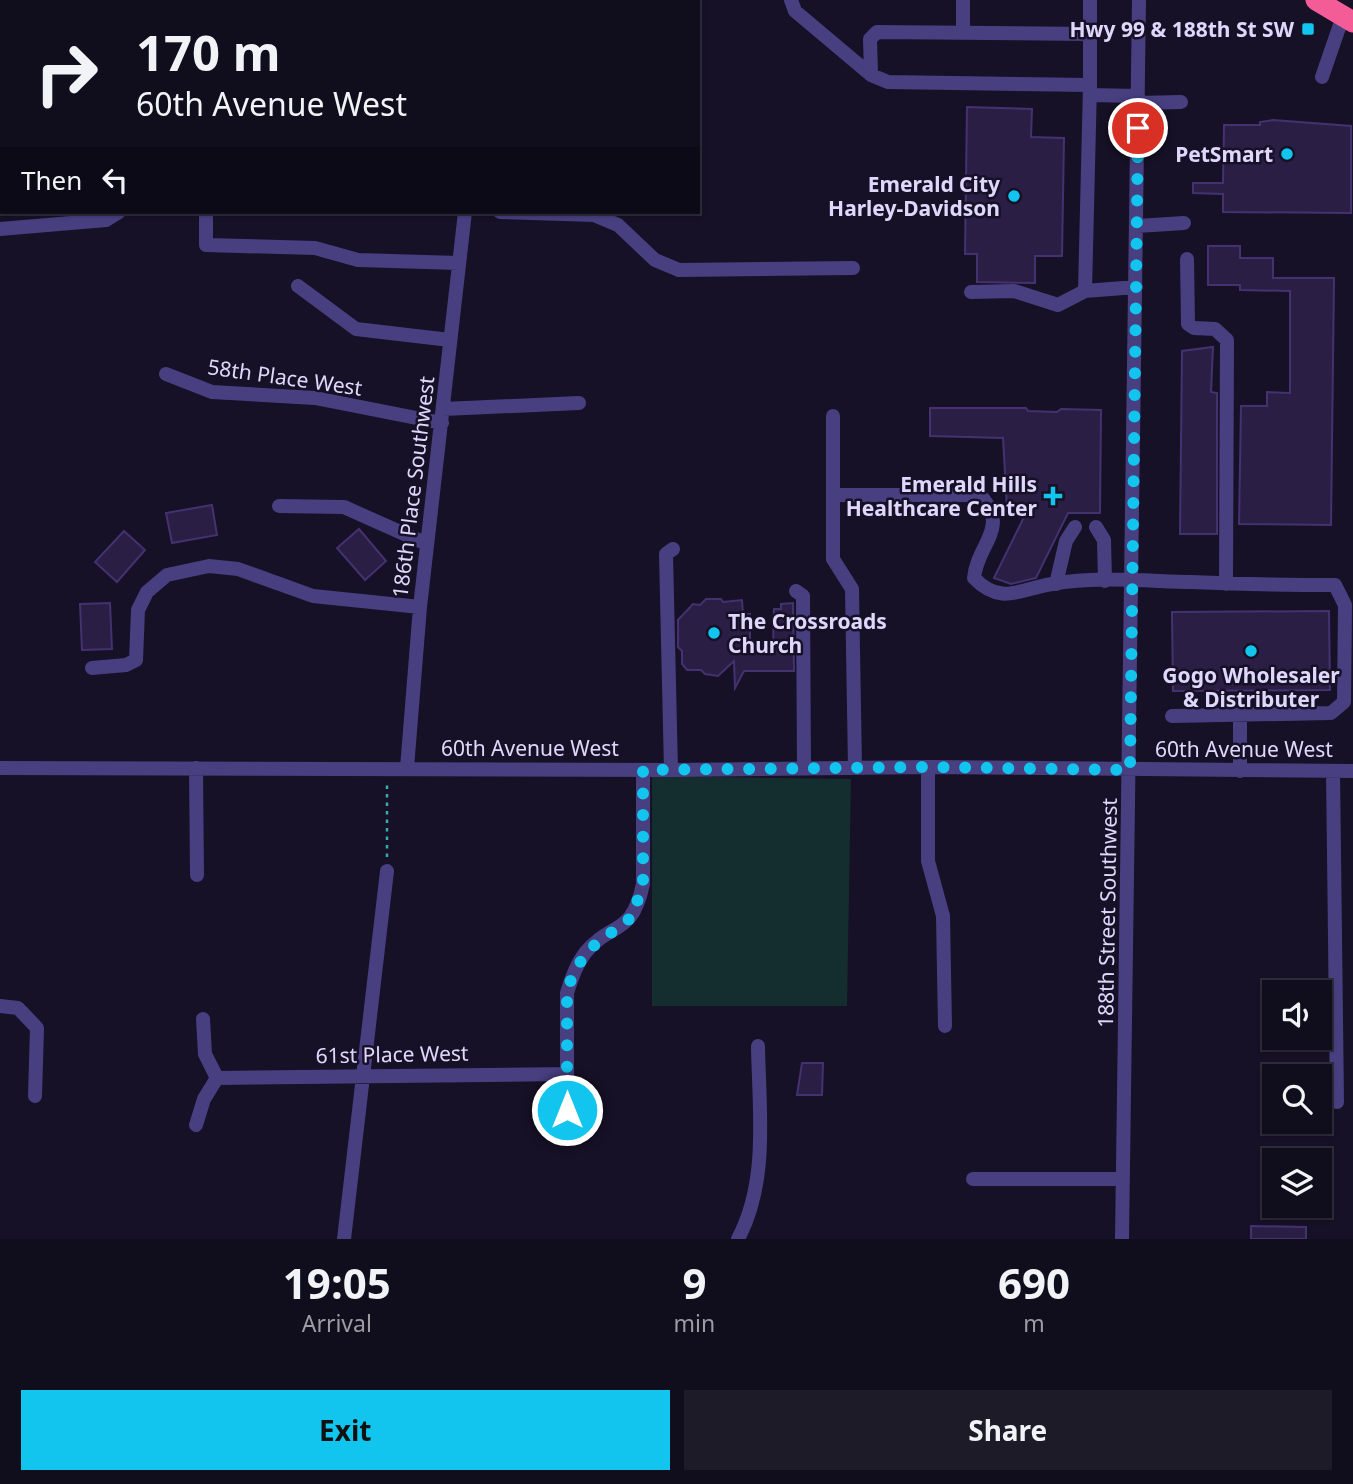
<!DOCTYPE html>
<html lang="en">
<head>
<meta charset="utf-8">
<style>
  :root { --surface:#100d1c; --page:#1e1b29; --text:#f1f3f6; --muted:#9c9ca3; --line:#302d3b; --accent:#12c5ef }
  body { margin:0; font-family:"Noto Sans",sans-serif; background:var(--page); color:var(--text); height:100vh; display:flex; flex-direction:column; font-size:26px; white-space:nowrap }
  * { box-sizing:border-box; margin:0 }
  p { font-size:23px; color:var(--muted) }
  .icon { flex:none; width:38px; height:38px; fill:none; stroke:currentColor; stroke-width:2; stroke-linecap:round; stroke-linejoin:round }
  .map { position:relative; height:1239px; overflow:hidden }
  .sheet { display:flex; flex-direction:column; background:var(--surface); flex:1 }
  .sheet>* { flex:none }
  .guide { position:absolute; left:0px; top:0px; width:700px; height:214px; box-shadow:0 2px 5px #0004,0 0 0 2px var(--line); background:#100d1c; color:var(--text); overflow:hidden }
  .fabs { position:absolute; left:1262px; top:980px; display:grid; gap:14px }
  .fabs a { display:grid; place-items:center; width:70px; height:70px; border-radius:0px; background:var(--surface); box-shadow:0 2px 5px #0004,0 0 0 2px var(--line); font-size:35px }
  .pin { position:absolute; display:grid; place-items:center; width:60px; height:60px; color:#fff; margin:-30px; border:4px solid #fff; border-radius:50%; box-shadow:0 2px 7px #0007 }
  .me { position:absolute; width:77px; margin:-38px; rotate:0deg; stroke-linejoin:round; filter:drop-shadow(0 0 5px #0008) }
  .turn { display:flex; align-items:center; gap:24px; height:147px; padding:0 21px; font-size:32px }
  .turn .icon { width:91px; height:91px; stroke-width:2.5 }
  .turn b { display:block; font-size:49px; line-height:60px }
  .then { display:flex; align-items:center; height:66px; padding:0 21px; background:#0003; gap:14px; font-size:26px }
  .eta { display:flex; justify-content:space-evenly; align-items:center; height:119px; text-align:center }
  .eta b { font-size:42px; font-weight:700; line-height:49px }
  .cta { display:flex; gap:14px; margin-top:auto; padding:14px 21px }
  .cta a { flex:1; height:80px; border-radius:0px; background:var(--accent); color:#111; font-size:28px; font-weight:700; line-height:80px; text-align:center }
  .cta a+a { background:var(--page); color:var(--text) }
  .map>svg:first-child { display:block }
  .green { fill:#142e2f }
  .building { fill:#2a1e45; stroke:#443270; stroke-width:2 }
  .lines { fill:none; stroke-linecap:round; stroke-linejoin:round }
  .path { stroke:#38adb1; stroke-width:2.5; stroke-dasharray:3.5 5; stroke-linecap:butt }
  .minor { stroke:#483f81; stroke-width:14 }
  .highway { stroke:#f45c97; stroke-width:21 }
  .route { stroke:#12c5ef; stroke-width:12; stroke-dasharray:0 21.6 }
  .poi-dot { fill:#12c5ef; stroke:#161126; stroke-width:2.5 }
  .labels { text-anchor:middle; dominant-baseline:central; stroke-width:5; stroke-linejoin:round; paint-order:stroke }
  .poi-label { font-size:21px; font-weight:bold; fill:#e0d8fc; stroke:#161126; text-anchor:end }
  .street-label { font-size:21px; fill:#e0d8fc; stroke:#161126 }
</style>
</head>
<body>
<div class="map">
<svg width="1353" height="1239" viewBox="0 0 1353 1239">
  <rect width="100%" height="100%" fill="#161126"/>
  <path class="green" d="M 652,776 L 851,779 L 847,1006 L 652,1006 Z"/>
  <path class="building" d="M 967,107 L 1032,109 L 1031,137 L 1064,138 L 1062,256 L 1035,256 L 1035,283 L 977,282 L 977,254 L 965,254 Z
    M 1273,120 L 1351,126 L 1351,213 L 1223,212 L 1223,194 L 1193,193 L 1193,183 L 1223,183 L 1224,125 L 1260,125 L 1260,122 Z
    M 1208,246 L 1240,246 L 1240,258 L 1273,258 L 1273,278 L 1334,278 L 1331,525 L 1239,524 L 1241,406 L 1267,406 L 1267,392 L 1290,393 L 1290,291 L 1240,290 L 1240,285 L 1208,285 Z
    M 1213,347 L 1211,392 L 1217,393 L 1217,534 L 1180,534 L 1182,351 Z
    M 930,408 L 1026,408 L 1028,411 L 1057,412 L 1061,409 L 1101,410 L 1100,513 L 1068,513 L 1036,578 L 1011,584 L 994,578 L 1029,507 L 1007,508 L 1003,438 L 930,436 Z
    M 212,505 L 217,535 L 172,543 L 166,513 Z
    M 359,529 L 386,561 L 365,580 L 337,548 Z
    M 124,531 L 145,550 L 117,582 L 95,562 Z
    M 706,599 L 721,599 L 723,602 L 742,600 L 743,614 L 750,614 L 750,646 L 773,646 L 774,609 L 781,609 L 781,604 L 793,603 L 794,671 L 744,671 L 735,688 L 734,661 L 718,676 L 705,674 L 701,670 L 687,670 L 682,664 L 682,651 L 678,647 L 678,620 L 693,604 L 700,605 Z
    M 110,603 L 112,649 L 82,650 L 80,604 Z
    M 1329,611 L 1330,690 L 1173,691 L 1172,612 Z
    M 802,1063 L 823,1063 L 822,1095 L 797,1095 Z
    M 1251,1226 L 1306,1227 L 1306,1239 L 1251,1239 Z"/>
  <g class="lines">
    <path class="path" d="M 387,857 L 387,783"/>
    <path class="minor" d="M 203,0 L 203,2
      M 457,0 L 458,2
      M 542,0 L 545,2
      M 791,0 L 795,11 L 871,75 L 888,82 L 1090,85 L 1085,291
      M 963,0 L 963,33
      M 526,2 L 527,0
      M 871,75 L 870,39 L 877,32 L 1090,34
      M 1322,77 L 1343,16
      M 1090,85 L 1090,0
      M 1090,95 L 1138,96
      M 1138,103 L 1181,102
      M 206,212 L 206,245 L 315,248 L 358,260 L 459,263
      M 500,212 L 594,215 L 618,225 L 655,260 L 679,270 L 853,268
      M 1137,226 L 1184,223
      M 0,229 L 106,220 L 119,212
      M 1187,259 L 1188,324 L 1194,328 L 1215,329 L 1227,340 L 1226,584
      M 298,286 L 356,329 L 450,340
      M 971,292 L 1014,291 L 1058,305 L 1085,291 L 1136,287
      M 166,374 L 212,392 L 315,398 L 442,423
      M 443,409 L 579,403
      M 833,416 L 833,559 L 852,589 L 855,768
      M 833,495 L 980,495 C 1011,528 977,544 974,578 C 1001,606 1020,589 1052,584 C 1097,576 1146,581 1191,582 C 1239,584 1287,585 1335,585 L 1345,605 L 1344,702 L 1331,713 L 1172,716
      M 279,506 L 344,507 L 427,544
      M 1096,527 L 1104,540 L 1105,581
      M 1056,584 L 1066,541 L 1075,527
      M 796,591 L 803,596 L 804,768
      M 92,668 L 126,665 L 136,660 L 138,610 L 147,592 L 167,575 L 209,566 L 238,569 L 313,596 L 420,607
      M 1240,716 L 1240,771
      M 928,767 L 928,861 L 943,916 L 945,1026
      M 0,768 L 671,770 L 928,767 L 1353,771
      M 196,768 L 197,875
      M 407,768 L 420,607 L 465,212
      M 671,770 L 666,554 L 673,549
      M 1333,771 L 1337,1102
      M 0,1006 L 18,1008 L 37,1028 L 35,1096
      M 217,1078 L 567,1074
      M 567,1110 L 567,993 C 571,979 576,965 585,953 C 611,921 632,937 643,884 L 643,770
      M 196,1125 L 204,1099 L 217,1078 L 205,1054 L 203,1019
      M 973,1179 L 1123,1179
      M 344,1239 L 387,871
      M 738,1239 C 769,1181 759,1110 758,1046
      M 1122,1239 L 1139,0"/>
    <path class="highway" d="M 1316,0 L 1353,22"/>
  </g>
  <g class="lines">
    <path class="route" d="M 567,1110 L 567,993 L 572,976 L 587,951 L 632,917 L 643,884 L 643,770 L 928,767 L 1130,770 L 1138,128"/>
  </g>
  <g class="poi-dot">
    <rect x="1301" y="22" width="14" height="14" rx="3.5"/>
    <circle cx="1287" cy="154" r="7"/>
    <circle cx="1014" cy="196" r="7"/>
    <path d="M1049.5 485.5h7v7h7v7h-7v7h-7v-7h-7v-7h7z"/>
    <circle cx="714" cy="633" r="7"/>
    <circle cx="1251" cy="651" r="7"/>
  </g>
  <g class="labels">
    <g class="poi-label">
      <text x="1294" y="29">Hwy 99 &amp; 188th St SW</text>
      <text x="1273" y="154">PetSmart</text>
      <text x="1000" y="184">Emerald City<tspan x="1000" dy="24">Harley-Davidson</tspan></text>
      <text x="1037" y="484">Emerald Hills<tspan x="1037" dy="24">Healthcare Center</tspan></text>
      <text x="728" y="621" text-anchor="start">The Crossroads<tspan x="728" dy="24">Church</tspan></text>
      <text x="1251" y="675" text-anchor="middle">Gogo Wholesaler<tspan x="1251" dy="24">&amp; Distributer</tspan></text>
    </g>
    <g class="street-label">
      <text transform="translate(285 377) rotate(8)">58th Place West</text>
      <text transform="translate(413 487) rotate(-83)">186th Place Southwest</text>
      <text x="530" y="748">60th Avenue West</text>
      <text x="1244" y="749">60th Avenue West</text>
      <text transform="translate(1107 913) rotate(-89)">188th Street Southwest</text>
      <text transform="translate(392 1054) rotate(-1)">61st Place West</text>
    </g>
  </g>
</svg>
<div class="fabs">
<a><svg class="icon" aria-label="sound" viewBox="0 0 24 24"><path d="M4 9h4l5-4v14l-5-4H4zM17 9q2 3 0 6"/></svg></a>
<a><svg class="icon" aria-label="search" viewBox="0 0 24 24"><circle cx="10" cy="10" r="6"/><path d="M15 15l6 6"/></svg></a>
<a><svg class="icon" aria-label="layers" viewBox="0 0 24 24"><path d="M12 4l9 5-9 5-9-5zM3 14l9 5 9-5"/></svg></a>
</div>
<div class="pin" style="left:1138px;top:128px;background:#d93025"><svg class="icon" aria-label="arrive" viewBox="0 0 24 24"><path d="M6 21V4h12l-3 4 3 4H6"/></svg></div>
<svg class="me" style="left:567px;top:1110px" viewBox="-20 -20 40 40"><circle r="17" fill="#12c5ef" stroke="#fff" stroke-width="3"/><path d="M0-11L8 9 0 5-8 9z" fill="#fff"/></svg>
<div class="guide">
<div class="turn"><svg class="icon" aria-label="right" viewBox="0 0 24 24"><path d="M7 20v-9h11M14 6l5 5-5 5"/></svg><div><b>170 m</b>60th Avenue West</div></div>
<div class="then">Then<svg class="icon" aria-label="left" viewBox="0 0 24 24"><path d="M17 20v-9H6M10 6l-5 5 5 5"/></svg></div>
</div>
</div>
<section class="sheet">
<div class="eta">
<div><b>19:05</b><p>Arrival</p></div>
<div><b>9</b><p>min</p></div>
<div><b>690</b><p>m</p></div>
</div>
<div class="cta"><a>Exit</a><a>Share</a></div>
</section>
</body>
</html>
